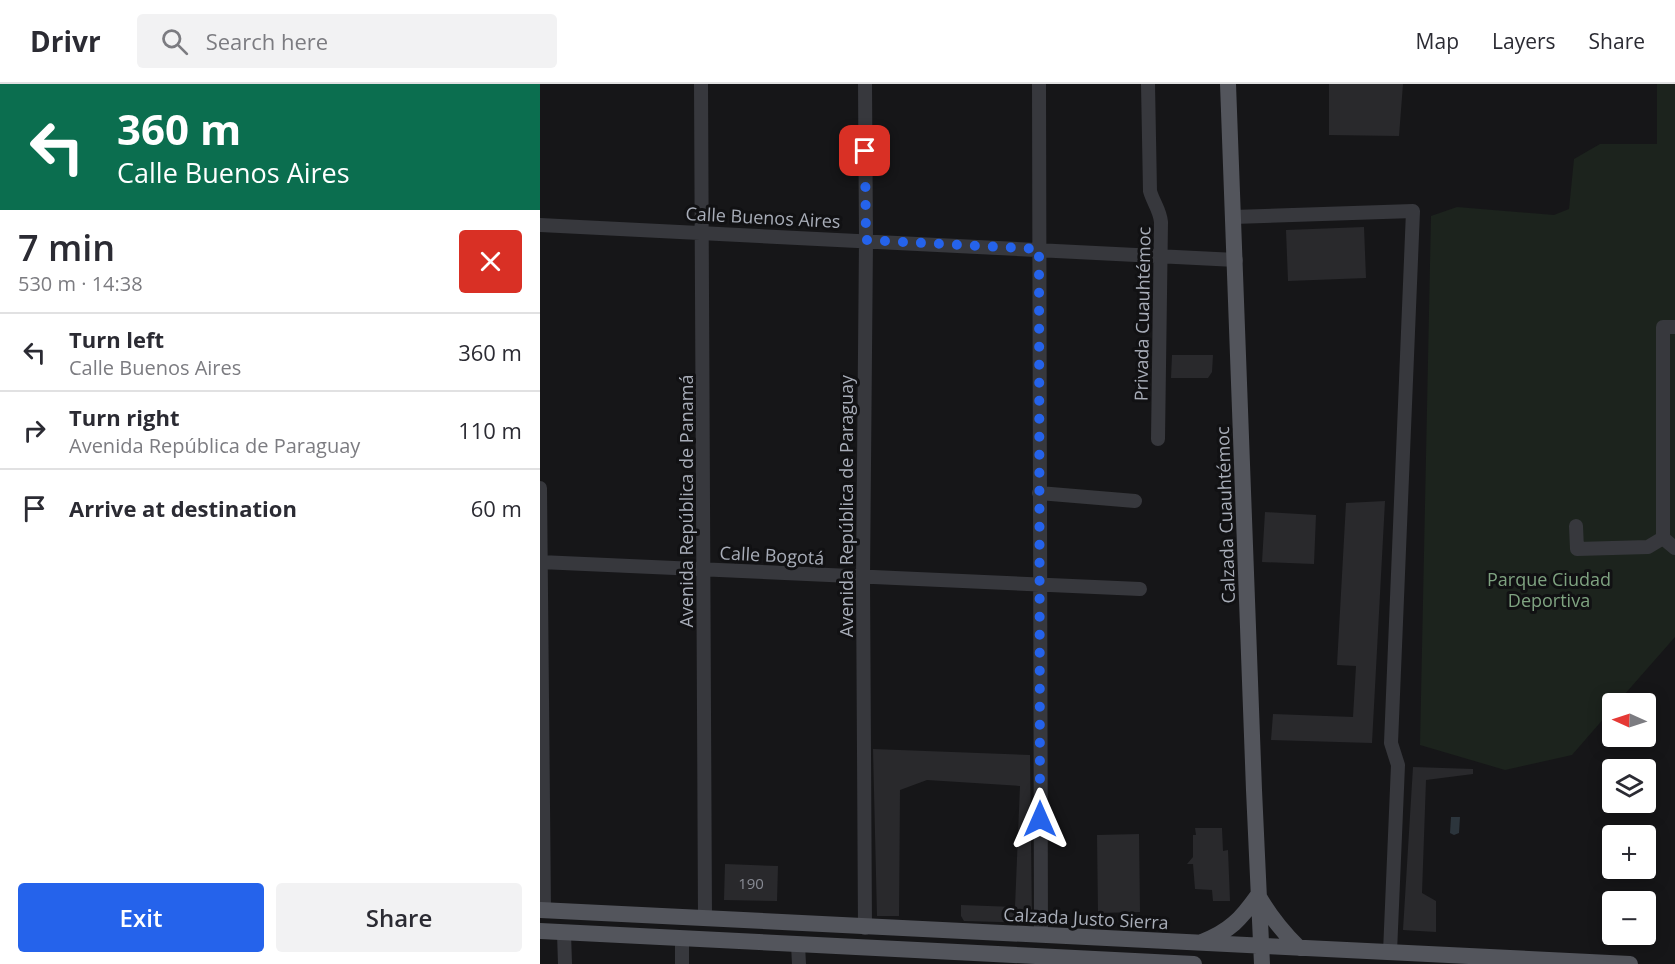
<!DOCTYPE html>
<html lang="en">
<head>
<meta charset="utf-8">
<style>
  :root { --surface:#fff; --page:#f2f2f3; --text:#2b2b33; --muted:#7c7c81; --line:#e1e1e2; --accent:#2563eb }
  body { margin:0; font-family:"Open Sans",sans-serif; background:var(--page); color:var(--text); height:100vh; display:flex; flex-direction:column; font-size:22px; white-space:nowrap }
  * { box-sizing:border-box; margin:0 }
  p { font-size:20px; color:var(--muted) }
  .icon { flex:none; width:33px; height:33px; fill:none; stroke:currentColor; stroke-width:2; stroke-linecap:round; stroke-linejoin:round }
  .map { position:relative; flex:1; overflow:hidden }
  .sheet { display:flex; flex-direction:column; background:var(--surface); width:540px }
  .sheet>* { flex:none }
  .guide { background:#0b6e4f; color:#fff; overflow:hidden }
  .needle { width:39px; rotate:273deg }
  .fabs { position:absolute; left:1062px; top:609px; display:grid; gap:12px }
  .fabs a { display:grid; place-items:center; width:54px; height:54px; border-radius:6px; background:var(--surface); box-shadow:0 3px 15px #0003; font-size:30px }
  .pin { position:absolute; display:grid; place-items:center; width:51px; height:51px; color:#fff; margin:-26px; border-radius:12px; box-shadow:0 3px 9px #0006 }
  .me { position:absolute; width:66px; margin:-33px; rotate:0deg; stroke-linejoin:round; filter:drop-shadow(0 0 4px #0008) }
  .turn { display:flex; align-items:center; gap:21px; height:126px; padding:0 18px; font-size:27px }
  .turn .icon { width:78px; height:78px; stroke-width:2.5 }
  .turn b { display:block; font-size:42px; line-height:51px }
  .round { display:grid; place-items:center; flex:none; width:63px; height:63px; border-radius:6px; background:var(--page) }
  .headline { display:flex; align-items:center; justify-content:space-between; height:102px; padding:0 18px }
  h1 { font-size:36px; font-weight:600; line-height:45px }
  .action { display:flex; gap:12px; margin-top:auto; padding:12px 18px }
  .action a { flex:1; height:69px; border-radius:6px; background:var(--accent); color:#fff; font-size:24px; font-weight:600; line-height:69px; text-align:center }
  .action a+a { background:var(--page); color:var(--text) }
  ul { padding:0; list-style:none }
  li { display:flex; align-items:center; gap:18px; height:78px; padding:0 18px; border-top:2px solid var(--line) }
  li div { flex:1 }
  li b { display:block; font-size:22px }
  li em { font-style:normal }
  header { display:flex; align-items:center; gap:36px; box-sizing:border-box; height:84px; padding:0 30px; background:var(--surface); border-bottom:2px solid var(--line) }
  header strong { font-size:28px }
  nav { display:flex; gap:33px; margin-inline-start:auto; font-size:21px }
  .search { width:420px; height:54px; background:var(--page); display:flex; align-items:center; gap:15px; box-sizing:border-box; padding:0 21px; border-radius:6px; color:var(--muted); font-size:22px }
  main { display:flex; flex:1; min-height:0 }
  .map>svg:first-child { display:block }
  .green { fill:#1c231d }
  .water { fill:#2c353c }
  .building { fill:#29292c }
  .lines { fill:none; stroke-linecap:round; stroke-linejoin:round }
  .minor { stroke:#37383d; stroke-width:14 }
  .major { stroke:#53555c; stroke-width:16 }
  .route { stroke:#2563eb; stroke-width:10; stroke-dasharray:0 18 }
  .labels { text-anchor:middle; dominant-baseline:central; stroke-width:6; stroke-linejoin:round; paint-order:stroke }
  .number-label { font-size:15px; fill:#888b94 }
  .street-label { font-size:18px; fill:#a8adb8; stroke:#111113 }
  .park-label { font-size:18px; fill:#7fa381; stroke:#111113 }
</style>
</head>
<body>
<header>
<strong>Drivr</strong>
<div class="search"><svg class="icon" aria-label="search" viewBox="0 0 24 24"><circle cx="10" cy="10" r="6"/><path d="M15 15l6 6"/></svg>Search here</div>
<nav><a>Map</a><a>Layers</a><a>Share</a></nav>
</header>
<main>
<section class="sheet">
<div class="guide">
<div class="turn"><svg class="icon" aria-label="left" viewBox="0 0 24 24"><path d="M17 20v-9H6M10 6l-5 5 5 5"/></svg><div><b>360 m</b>Calle Buenos Aires</div></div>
</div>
<div class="headline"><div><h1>7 min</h1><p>530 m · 14:38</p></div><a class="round" style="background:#d93025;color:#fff"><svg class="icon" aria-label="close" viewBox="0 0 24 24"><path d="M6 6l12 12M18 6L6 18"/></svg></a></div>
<ul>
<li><svg class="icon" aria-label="left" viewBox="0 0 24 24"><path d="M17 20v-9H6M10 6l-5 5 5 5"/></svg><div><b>Turn left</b><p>Calle Buenos Aires</p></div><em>360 m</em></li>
<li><svg class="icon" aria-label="right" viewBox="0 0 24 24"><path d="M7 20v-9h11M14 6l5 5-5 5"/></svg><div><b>Turn right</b><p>Avenida República de Paraguay</p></div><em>110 m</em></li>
<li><svg class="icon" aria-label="arrive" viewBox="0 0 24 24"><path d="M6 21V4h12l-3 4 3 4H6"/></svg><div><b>Arrive at destination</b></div><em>60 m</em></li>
</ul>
<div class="action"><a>Exit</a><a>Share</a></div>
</section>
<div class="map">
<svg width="1135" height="880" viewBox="0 0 1135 880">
  <rect width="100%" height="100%" fill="#161618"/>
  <path class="green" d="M 1117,0 L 1135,0 L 1135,553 L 1077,619 L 1072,620 L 1072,625 L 1032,671 L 965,686 L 880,661 L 891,132 L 917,123 L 1014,131 L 1029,125 L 1034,75 L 1060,60 L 1117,60 Z"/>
  <path class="water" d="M 911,733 L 920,733 L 919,749 L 914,751 L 910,749 Z"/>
  <path class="building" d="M 789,0 L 863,0 L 859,52 L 789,51 Z
    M 824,143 L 826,194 L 748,197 L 746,146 Z
    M 632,271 L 673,271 L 672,288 L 668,294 L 631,294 Z
    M 845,417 L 832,659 L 731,656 L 733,630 L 813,633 L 816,582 L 797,581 L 806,419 Z
    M 725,428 L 776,431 L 774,480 L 722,478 Z
    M 333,665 L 490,671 L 492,839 L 424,837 L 421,832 L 421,821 L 475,823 L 480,702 L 387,696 L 360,706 L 359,832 L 337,832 Z
    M 873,683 L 933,685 L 933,690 L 886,696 L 882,809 L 896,817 L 896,848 L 863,846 Z
    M 655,744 L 682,744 L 683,767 L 688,766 L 690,817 L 673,817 L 672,806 L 655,805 L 653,780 L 647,780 L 653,773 L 653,751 L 656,751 Z
    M 599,750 L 600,828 L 558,829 L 557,751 Z
    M 185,780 L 238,782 L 237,817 L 184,816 Z"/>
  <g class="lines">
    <path class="minor" d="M 161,0 L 165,835
      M 325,0 L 326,156 L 323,494 L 325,844
      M 499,0 L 501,850
      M 608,0 L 610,107 C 613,118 620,126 621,138 L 618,355
      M 693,133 L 873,127 L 851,659 L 858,681 L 850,868
      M 0,141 L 696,176
      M 1135,243 L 1123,243 L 1123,454 L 1135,464
      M 0,404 L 4,827
      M 499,409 L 595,417
      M 1036,442 L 1037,465 L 1108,463 L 1123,454
      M 0,478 L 600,505
      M 24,849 L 25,880
      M 142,855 L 142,880
      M 258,861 L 259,880"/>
    <path class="major" d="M 688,0 L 714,706 L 722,880
      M 0,826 L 1090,880
      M 0,847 L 654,880
      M 662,858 C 690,847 701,835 718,811 C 729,831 742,847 759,864"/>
  </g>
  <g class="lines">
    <path class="route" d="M 325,67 L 326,156 L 499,165 L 500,735"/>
  </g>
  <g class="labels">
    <g class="number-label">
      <text x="211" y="799">190</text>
    </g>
    <g class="street-label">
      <text transform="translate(223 133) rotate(3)">Calle Buenos Aires</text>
      <text transform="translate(602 230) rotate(-89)">Privada Cuauhtémoc</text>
      <text transform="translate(146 417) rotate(-90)">Avenida República de Panamá</text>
      <text transform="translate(306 422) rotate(-90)">Avenida República de Paraguay</text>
      <text transform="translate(685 431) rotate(-92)">Calzada Cuauhtémoc</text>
      <text transform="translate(232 471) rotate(3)">Calle Bogotá</text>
      <text transform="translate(546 834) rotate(3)">Calzada Justo Sierra</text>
    </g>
    <g class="park-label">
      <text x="1009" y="495">Parque Ciudad<tspan x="1009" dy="21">Deportiva</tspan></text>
    </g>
  </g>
</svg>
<div class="fabs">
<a><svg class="needle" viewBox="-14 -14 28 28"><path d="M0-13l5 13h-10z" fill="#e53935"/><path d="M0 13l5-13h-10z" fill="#7c7c81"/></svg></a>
<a><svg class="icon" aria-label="layers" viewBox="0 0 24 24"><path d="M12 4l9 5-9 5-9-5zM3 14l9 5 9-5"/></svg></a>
<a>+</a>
<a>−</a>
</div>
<div class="pin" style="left:325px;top:67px;background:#d93025"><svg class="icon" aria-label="arrive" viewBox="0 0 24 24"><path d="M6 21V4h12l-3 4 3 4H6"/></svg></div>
<svg class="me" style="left:500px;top:735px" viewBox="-20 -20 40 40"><path d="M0-17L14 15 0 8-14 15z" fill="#2563eb" stroke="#fff" stroke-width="4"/></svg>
</div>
</main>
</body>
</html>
